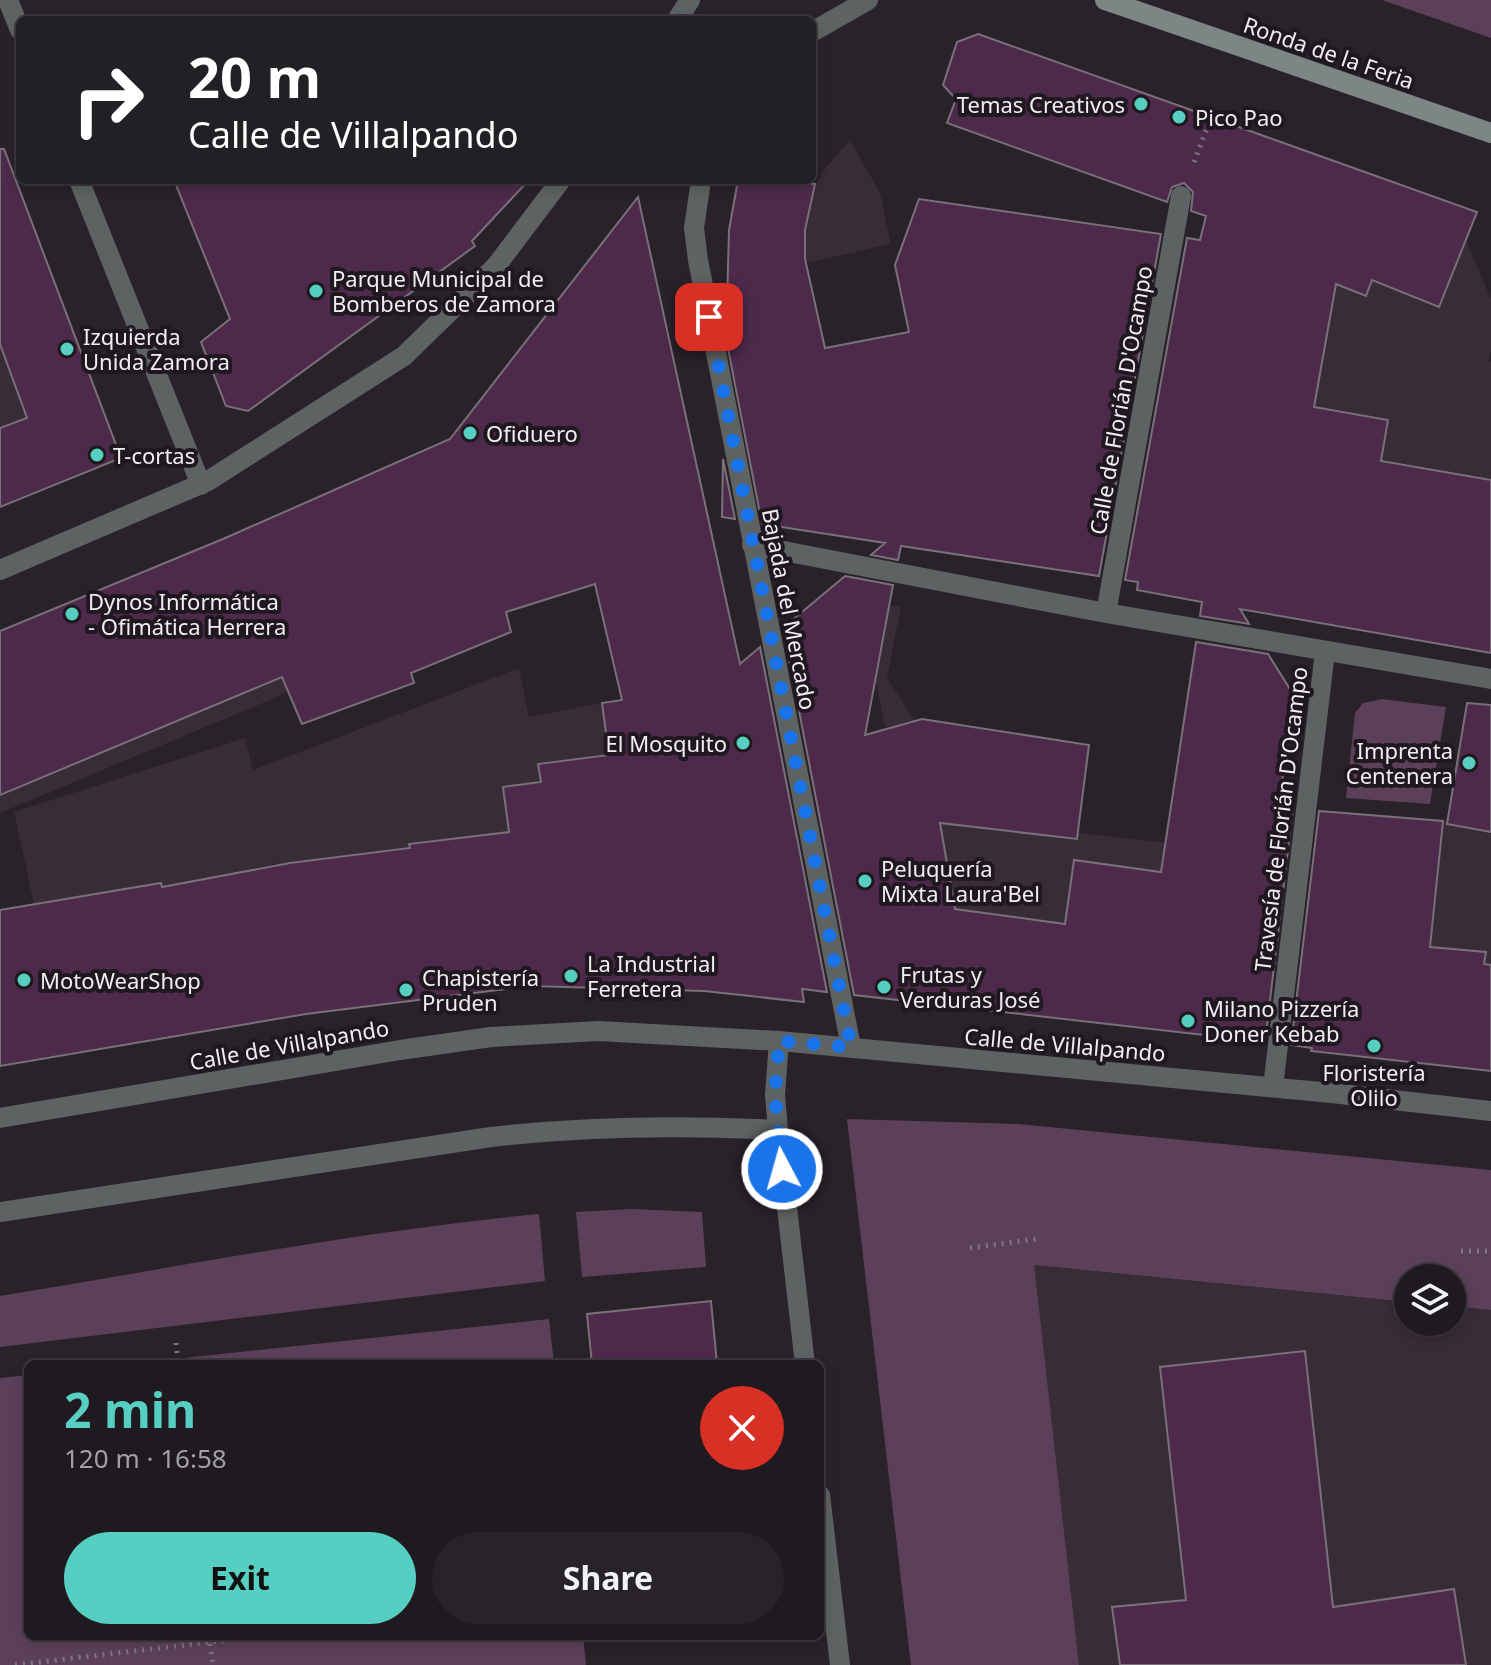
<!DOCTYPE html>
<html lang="en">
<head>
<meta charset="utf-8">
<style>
  :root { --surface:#1f1a1f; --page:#272328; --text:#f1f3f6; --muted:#a1a1a4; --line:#3c383d; --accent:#57cec2 }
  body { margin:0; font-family:"Noto Sans",sans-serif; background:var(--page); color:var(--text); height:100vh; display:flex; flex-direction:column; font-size:30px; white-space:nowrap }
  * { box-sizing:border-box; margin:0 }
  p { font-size:26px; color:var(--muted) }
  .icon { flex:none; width:44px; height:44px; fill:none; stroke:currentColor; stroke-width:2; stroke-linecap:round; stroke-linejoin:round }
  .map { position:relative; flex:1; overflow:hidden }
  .sheet { position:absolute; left:24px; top:1360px; width:800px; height:280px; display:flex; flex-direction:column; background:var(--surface); border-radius:12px; box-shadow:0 4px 12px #0003,0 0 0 2px var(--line) }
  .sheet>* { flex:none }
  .banner { position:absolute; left:16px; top:16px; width:800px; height:168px; border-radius:12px; box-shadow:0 4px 12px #0003,0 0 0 2px var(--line); background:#202124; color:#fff; overflow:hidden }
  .controls { position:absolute; left:1394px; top:1264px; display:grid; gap:16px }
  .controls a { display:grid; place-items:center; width:72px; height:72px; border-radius:50%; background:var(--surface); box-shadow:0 4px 12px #0003,0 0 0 2px var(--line); font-size:40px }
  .pin { position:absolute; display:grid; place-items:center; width:68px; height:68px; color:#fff; margin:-34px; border-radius:16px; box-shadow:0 4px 12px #0006 }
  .me { position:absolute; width:88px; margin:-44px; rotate:354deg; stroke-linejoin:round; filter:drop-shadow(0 0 6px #0008) }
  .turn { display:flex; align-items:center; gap:28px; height:168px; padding:0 40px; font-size:36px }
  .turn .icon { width:104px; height:104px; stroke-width:2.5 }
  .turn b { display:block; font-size:56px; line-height:68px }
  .round { display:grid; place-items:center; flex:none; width:84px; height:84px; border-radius:42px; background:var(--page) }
  .overview { display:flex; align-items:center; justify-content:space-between; height:136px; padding:0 40px }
  h1 { font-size:48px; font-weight:700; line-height:60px; color:var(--accent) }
  .cta { display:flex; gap:16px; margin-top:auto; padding:16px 40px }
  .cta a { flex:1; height:92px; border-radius:48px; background:var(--accent); color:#111; font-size:32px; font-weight:700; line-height:92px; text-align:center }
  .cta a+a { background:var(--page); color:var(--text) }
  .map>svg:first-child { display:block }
  .built { fill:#382c37 }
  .green { fill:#5c405a }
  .building { fill:#4d2a4c; stroke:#797078; stroke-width:2 }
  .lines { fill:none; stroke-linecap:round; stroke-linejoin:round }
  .path { stroke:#7d777d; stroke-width:5; stroke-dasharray:2 6; stroke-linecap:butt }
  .minor { stroke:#5d6362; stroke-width:20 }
  .secondary { stroke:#7c8685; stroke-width:20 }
  .route { stroke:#1a73e8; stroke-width:14; stroke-dasharray:0 25.2 }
  .poi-dot { fill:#57cec2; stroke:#20181f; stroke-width:3 }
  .labels { text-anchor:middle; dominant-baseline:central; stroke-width:8; stroke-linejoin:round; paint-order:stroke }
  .street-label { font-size:22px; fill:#f2edf2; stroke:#20181f }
  .poi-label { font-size:22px; fill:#f2edf2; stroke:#20181f; text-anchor:start }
</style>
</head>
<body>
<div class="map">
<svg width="1491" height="1665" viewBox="0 0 1491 1665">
  <rect width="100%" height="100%" fill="#292229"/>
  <path class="built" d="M 850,140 L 880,193 L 891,244 L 806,263 L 805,230 L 813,191 L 823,171 Z
    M 1466,240 L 1491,299 L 1491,351 L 1488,361 L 1491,362 L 1491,503 L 1478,477 L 1381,461 L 1387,420 L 1314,407 L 1328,281 L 1365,296 L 1378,264 L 1390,288 L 1438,307 Z
    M 0,344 L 27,418 L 0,428 Z
    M 889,605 L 901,607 L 887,678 L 915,721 L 885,727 L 872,660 L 879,660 Z
    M 519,668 L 529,717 L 602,703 L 609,755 L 539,764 L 541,782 L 503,787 L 510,836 L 409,845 L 410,848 L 274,864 L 234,873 L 166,904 L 161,883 L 122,889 L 131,937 L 85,945 L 77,897 L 34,904 L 14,812 L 245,738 L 253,770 Z
    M 282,677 L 289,692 L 0,813 L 0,795 Z
    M 1443,821 L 1491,832 L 1491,965 L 1484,964 L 1485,952 L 1416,946 L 1433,916 Z
    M 940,823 L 986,828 L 1015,826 L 1179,844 L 1174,874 L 1075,860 L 1065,923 L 976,911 L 957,931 Z
    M 1033,1265 L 1408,1302 L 1408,1322 L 1452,1322 L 1452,1306 L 1491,1310 L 1491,1665 L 1079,1665 Z"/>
  <path class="green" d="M 1382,0 L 1491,0 L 1491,38 Z
    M 1382,699 L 1446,707 L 1430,804 L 1346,798 L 1355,713 L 1363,703 Z
    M 847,1119 L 1018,1124 L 1491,1170 L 1491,1310 L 1452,1306 L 1452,1278 L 1408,1278 L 1408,1302 L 1034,1265 L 1079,1665 L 911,1665 Z
    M 632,1209 L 702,1212 L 706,1267 L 582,1277 L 576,1212 Z
    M 539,1214 L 545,1281 L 0,1347 L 0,1296 C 179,1267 358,1231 539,1214 Z
    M 549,1319 L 554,1364 L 128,1364 Z
    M 28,1375 L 28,1636 L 583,1636 L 586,1665 L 0,1665 L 0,1378 Z"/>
  <path class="building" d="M 978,34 L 1477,212 L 1439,307 L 1372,280 L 1366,296 L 1336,284 L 1314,407 L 1388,420 L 1381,461 L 1491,480 L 1491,653 L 1240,609 L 1249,624 L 1200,616 L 1202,602 L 1137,590 L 1138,582 L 1125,580 L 1187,238 L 1200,240 L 1206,216 L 1191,211 L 1193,192 L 1184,183 L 1172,187 L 1167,202 L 947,123 L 956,99 L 943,85 L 957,42 Z
    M 0,149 L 4,149 L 121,458 L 0,507 L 0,428 L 27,418 L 0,344 Z
    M 174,180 L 529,180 L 472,241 L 475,246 L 248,411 L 226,406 L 201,342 L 230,319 Z
    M 738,180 L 787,180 L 815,184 L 805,230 L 805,259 L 825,348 L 909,332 L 895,265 L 919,199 L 1161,234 L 1099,576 L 901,546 L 898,560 L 871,555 L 885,543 L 762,524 L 726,338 L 729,230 Z
    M 638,197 L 740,664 L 760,647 L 827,992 L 802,989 L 804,1002 L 704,991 L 531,986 L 306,1014 L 0,1066 L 0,910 L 161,883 L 162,887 L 290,863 L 410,848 L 409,844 L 509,832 L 503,787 L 541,782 L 538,764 L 609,755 L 602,703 L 622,700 L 595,584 L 506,612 L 511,632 L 411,673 L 414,683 L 302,724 L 282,677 L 0,795 L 0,631 L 223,539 L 450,439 Z
    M 723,459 L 735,519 L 722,517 Z
    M 845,576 L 893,585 L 865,735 L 922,719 L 1089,745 L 1077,839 L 940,823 L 955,909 L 1065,924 L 1074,860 L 1161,872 L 1196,642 L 1268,654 L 1293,694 L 1279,807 L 1293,808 L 1265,1042 L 854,995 L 783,628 Z
    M 1467,703 L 1491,705 L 1491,832 L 1447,824 Z
    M 1319,811 L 1443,821 L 1430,947 L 1486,952 L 1484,964 L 1491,965 L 1491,1071 L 1311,1051 L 1312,1048 L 1291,1045 Z
    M 711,1301 L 717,1364 L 592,1364 L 587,1314 Z
    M 1305,1351 L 1333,1607 L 1454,1589 L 1466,1665 L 1120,1665 L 1112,1607 L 1186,1600 L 1160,1367 Z"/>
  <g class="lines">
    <path class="path" d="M 1194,162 L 1211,118
      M 970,1248 L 1036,1239
      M 1461,1251 L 1491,1251
      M 176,1343 L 178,1364
      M 209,1636 L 213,1665
      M 15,1665 L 262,1636"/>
    <path class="minor" d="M 8,0 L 20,30
      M 677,20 L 690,0
      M 812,32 L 868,0
      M 79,180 L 201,485
      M 701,180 L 694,228 L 698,260 L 851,1047
      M 752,545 L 1106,613 L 1491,679
      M 0,570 L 208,481 L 404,356 L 496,266 L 561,180
      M 1106,613 L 1181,196
      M 779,1041 L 775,1095 L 778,1130 L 805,1364
      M 1273,1087 L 1325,652
      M 0,1118 L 400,1050 L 491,1037 L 599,1031 L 779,1041 L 1332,1093 L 1491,1111
      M 0,1212 L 491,1137 C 587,1126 681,1125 778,1130
      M 820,1495 L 840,1665"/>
    <path class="secondary" d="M 1105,0 L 1491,133"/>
  </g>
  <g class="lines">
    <path class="route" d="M 709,317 L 851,1047 L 779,1041 L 775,1095 L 782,1169"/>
  </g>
  <g class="poi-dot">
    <circle cx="1141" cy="104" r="8"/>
    <circle cx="1179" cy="117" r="8"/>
    <circle cx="316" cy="291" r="8"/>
    <circle cx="67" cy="349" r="8"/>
    <circle cx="470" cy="433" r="8"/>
    <circle cx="97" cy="455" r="8"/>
    <circle cx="72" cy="614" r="8"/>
    <circle cx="743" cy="743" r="8"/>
    <circle cx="1469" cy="763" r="8"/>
    <circle cx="865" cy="881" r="8"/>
    <circle cx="571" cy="976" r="8"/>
    <circle cx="24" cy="980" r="8"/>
    <circle cx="884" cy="987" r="8"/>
    <circle cx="406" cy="990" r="8"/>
    <circle cx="1188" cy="1021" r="8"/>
    <circle cx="1374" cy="1046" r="8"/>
  </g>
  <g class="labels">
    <g class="street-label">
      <text transform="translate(1329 52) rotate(19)">Ronda de la Feria</text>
      <text transform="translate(1120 400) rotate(-80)">Calle de Florián D'Ocampo</text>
      <text transform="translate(790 609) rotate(79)">Bajada del Mercado</text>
      <text transform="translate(1280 819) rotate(-83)">Travesía de Florián D'Ocampo</text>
      <text transform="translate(289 1044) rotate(-10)">Calle de Villalpando</text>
      <text transform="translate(1065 1044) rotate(5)">Calle de Villalpando</text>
    </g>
    <g class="poi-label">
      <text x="1125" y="104" text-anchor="end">Temas Creativos</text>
      <text x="1195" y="117">Pico Pao</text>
      <text x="332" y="278">Parque Municipal de<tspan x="332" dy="25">Bomberos de Zamora</tspan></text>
      <text x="83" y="336">Izquierda<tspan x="83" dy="25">Unida Zamora</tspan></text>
      <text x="486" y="433">Ofiduero</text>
      <text x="113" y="455">T-cortas</text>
      <text x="88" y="601">Dynos Informática<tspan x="88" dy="25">- Ofimática Herrera</tspan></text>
      <text x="727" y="743" text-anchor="end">El Mosquito</text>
      <text x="1453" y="750" text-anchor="end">Imprenta<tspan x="1453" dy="25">Centenera</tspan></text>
      <text x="881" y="868">Peluquería<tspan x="881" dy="25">Mixta Laura'Bel</tspan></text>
      <text x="587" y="963">La Industrial<tspan x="587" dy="25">Ferretera</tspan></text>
      <text x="900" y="974">Frutas y<tspan x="900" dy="25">Verduras José</tspan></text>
      <text x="422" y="977">Chapistería<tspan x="422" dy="25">Pruden</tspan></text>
      <text x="40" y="980">MotoWearShop</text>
      <text x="1204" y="1008">Milano Pizzería<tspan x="1204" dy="25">Doner Kebab</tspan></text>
      <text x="1374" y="1072" text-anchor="middle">Floristería<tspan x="1374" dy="25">Olilo</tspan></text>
    </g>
  </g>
</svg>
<div class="controls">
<a><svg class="icon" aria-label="layers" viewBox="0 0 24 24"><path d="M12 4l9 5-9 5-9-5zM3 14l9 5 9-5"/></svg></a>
</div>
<div class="pin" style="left:709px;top:317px;background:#d93025"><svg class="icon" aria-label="arrive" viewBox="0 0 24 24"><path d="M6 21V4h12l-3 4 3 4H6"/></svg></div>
<svg class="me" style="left:782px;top:1169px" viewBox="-20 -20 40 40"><circle r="17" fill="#1a73e8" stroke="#fff" stroke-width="3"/><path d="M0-11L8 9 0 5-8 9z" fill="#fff"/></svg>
<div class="banner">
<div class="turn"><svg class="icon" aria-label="right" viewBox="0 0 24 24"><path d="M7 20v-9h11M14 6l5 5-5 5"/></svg><div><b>20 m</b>Calle de Villalpando</div></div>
</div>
<section class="sheet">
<div class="overview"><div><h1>2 min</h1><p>120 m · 16:58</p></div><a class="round" style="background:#d93025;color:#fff"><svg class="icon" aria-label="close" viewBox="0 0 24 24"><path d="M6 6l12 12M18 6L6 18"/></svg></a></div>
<div class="cta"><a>Exit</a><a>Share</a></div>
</section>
</div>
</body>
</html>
